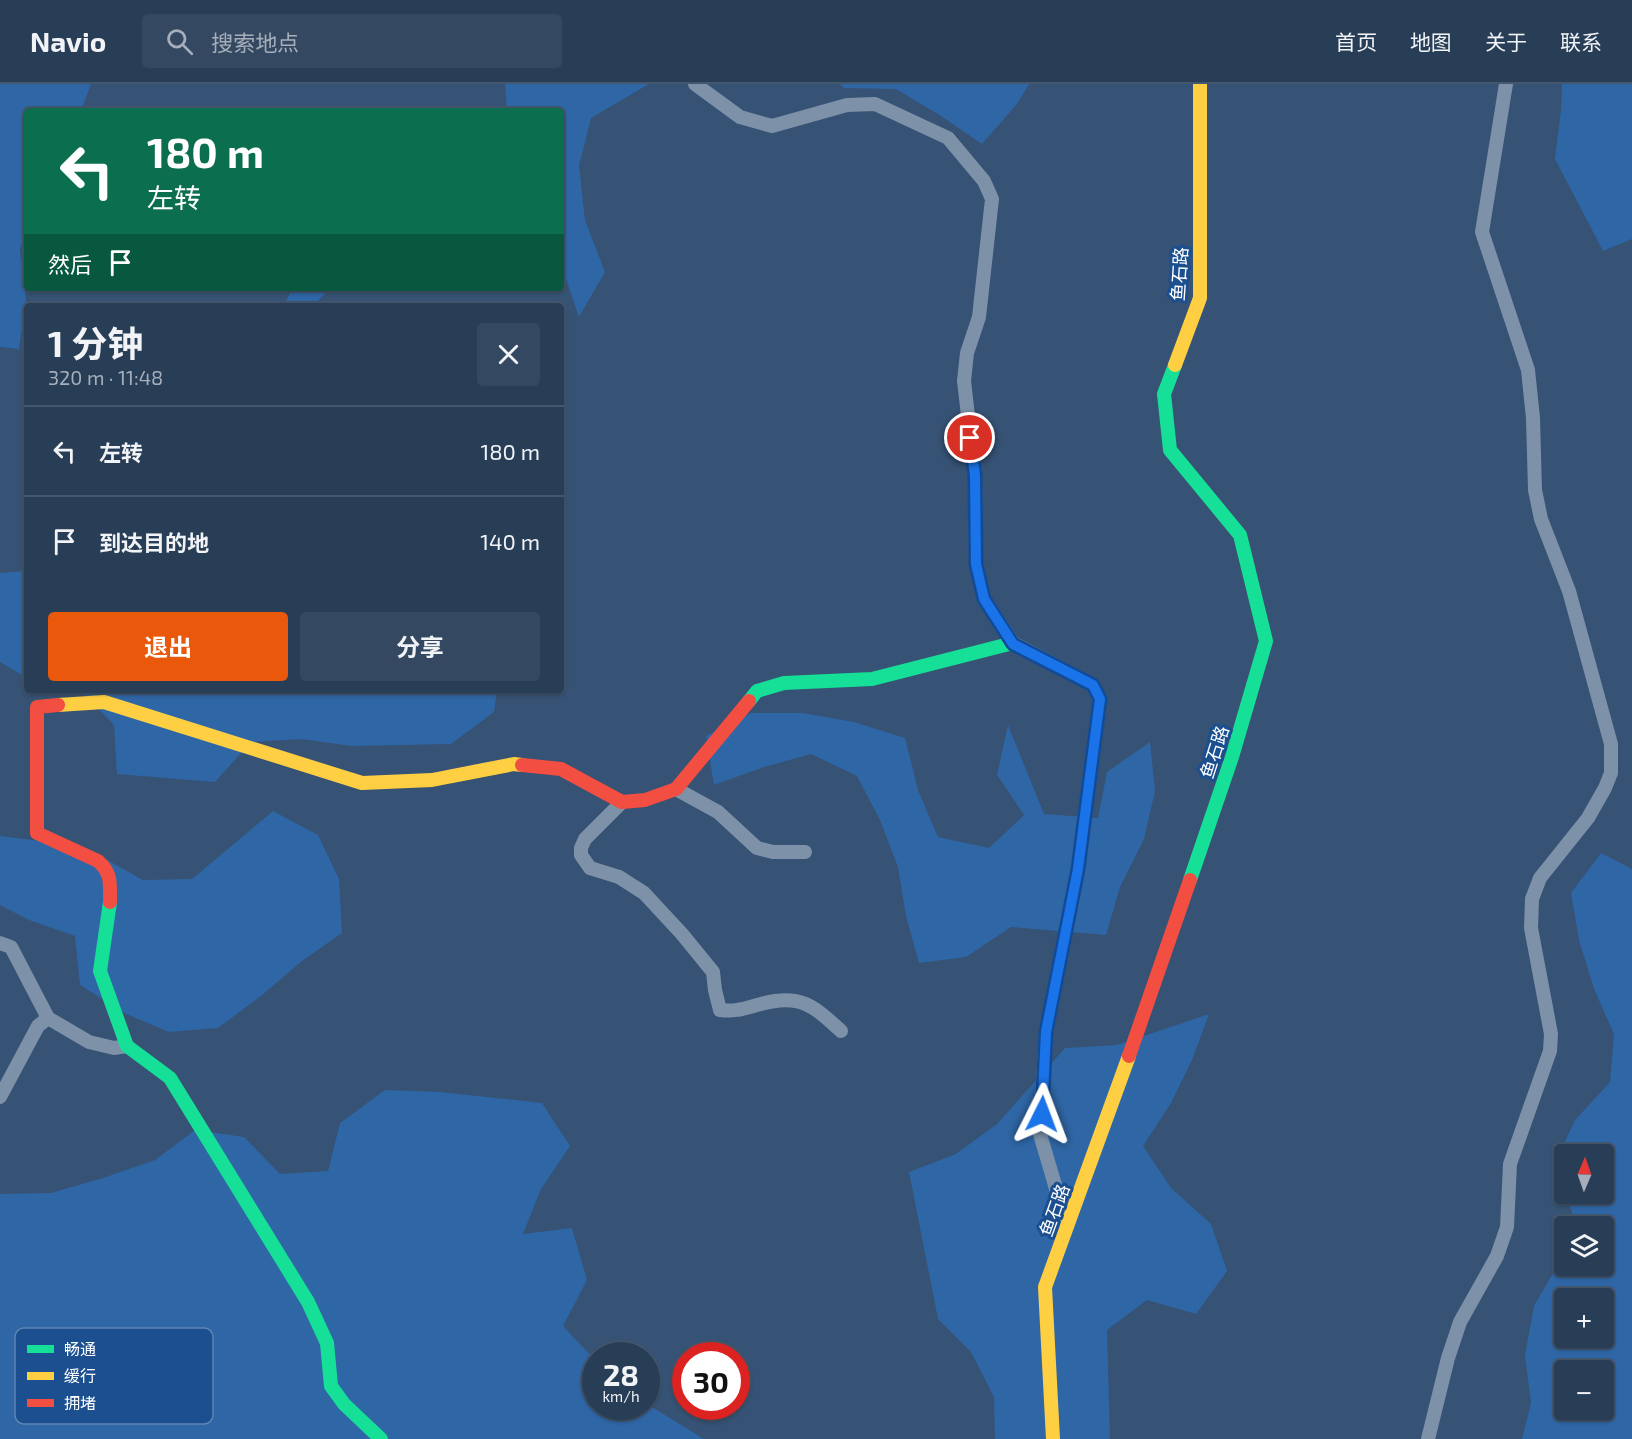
<!DOCTYPE html>
<html lang="zh">
<head>
<meta charset="utf-8">
<style>
  :root { --surface:#283e57; --page:#344961; --text:#f1f3f6; --muted:#a5aeba; --line:#44576d; --accent:#ea580c }
  body { margin:0; font-family:"Exo 2","Noto Sans SC",sans-serif; background:var(--page); color:var(--text); height:100vh; display:flex; flex-direction:column; font-size:22px; white-space:nowrap }
  * { box-sizing:border-box; margin:0 }
  p { font-size:20px; color:var(--muted) }
  .icon { flex:none; width:33px; height:33px; fill:none; stroke:currentColor; stroke-width:2; stroke-linecap:round; stroke-linejoin:round }
  .map { position:relative; flex:1; overflow:hidden }
  .side { position:absolute; left:24px; top:219px; width:540px; height:390px; display:flex; flex-direction:column; background:var(--surface); border-radius:6px; box-shadow:0 2px 4px #0004,0 0 0 2px var(--line) }
  .side>* { flex:none }
  .guide { position:absolute; left:24px; top:24px; width:540px; height:183px; border-radius:6px; box-shadow:0 2px 4px #0004,0 0 0 2px var(--line); background:#0b6e4f; color:#fff; overflow:hidden }
  .needle { width:39px; rotate:2deg }
  .tools { position:absolute; left:1554px; top:1060px; display:grid; gap:12px }
  .tools a { display:grid; place-items:center; width:60px; height:60px; border-radius:6px; background:var(--surface); box-shadow:0 2px 4px #0004,0 0 0 2px var(--line); font-size:30px }
  .speed { position:absolute; left:582px; top:1258px; display:flex; gap:12px; font-size:30px; font-weight:700; text-align:center }
  .speed>* { display:grid; place-content:center; width:78px; height:78px; border-radius:50%; background:var(--surface); box-shadow:0 2px 4px #0004,0 0 0 2px var(--line); line-height:1 }
  .speed small { font-size:15px; font-weight:400 }
  .speed .limit { border:9px solid #d22; background:#fff; color:#111 }
  .pin { position:absolute; display:grid; place-items:center; width:51px; height:51px; color:#fff; margin:-26px; border:3px solid #fff; border-radius:50%; box-shadow:0 2px 6px #0007 }
  .me { position:absolute; width:66px; margin:-33px; rotate:3deg; stroke-linejoin:round; filter:drop-shadow(0 0 4px #0008) }
  .turn { display:flex; align-items:center; gap:21px; height:126px; padding:0 24px; font-size:27px }
  .turn .icon { width:78px; height:78px; stroke-width:2.5 }
  .turn b { display:block; font-size:42px; line-height:51px }
  .then { display:flex; align-items:center; height:57px; padding:0 24px; background:#0003; gap:12px; font-size:22px }
  .round { display:grid; place-items:center; flex:none; width:63px; height:63px; border-radius:6px; background:var(--page) }
  .summary { display:flex; align-items:center; justify-content:space-between; height:102px; padding:0 24px }
  h1 { font-size:36px; font-weight:700; line-height:45px }
  .cta { display:flex; gap:12px; margin-top:auto; padding:12px 24px }
  .cta a { flex:1; height:69px; border-radius:6px; background:var(--accent); color:#fff; font-size:24px; font-weight:700; line-height:69px; text-align:center }
  .cta a+a { background:var(--page); color:var(--text) }
  ul { padding:0; list-style:none }
  li { display:flex; align-items:center; gap:18px; height:90px; padding:0 24px; border-top:2px solid var(--line) }
  li div { flex:1 }
  li b { display:block; font-size:22px }
  li em { font-style:normal }
  header { display:flex; align-items:center; gap:36px; box-sizing:border-box; height:84px; padding:0 30px; background:var(--surface); border-bottom:2px solid var(--line) }
  header strong { font-size:28px }
  nav { display:flex; gap:33px; margin-inline-start:auto; font-size:21px }
  .search { width:420px; height:54px; background:var(--page); display:flex; align-items:center; gap:15px; box-sizing:border-box; padding:0 21px; border-radius:6px; color:var(--muted); font-size:22px }
  .map>svg:first-child { display:block }
  .green { fill:#2f66a5; fill-rule:evenodd }
  .lines { fill:none; stroke-linecap:round; stroke-linejoin:round }
  .street { stroke:#7d92a8; stroke-width:14 }
  .fast { stroke:#16e098; stroke-width:14 }
  .slow { stroke:#ffcf43; stroke-width:14 }
  .jam { stroke:#f24e42; stroke-width:14 }
  .route-casing { stroke:#114b97; stroke-width:15 }
  .route { stroke:#1a73e8; stroke-width:10 }
  .labels { text-anchor:middle; dominant-baseline:central; stroke-width:6; stroke-linejoin:round; paint-order:stroke }
  .street-label { font-size:18px; fill:#fff; stroke:#1b4f8f }
  .key { fill:#1b4f8f; stroke:#5f84b1; stroke-width:1.5 }
  .key-label { font-size:16px; fill:#fff }
</style>
</head>
<body>
<header>
<strong>Navio</strong>
<div class="search"><svg class="icon" aria-label="search" viewBox="0 0 24 24"><circle cx="10" cy="10" r="6"/><path d="M15 15l6 6"/></svg>搜索地点</div>
<nav><a>首页</a><a>地图</a><a>关于</a><a>联系</a></nav>
</header>
<div class="map">
<svg width="1632" height="1355" viewBox="0 0 1632 1355">
  <rect width="100%" height="100%" fill="#365274"/>
  <path class="green" d="M 0,0 L 91,0 L 81,27 L 27,27 L 27,149 L 20,165 L 26,216 L 19,265 L 0,263 Z
    M 505,0 L 649,0 L 591,34 L 579,82 L 585,136 L 605,188 L 579,233 L 561,180 L 561,27 L 507,27 Z
    M 840,0 L 1029,0 L 1017,20 L 982,60 L 941,32 L 896,5 L 844,4 Z
    M 1562,0 L 1632,0 L 1632,155 L 1603,167 L 1555,75 L 1561,26 Z
    M 293,204 L 329,204 C 311,227 311,222 283,222 Z
    M 27,487 L 27,594 L 0,578 L 0,489 Z
    M 81,606 L 190,606 L 196,610 L 245,609 L 252,606 L 497,606 L 494,628 L 451,660 L 351,662 L 302,655 L 251,658 L 215,698 L 117,690 L 114,641 Z
    M 751,629 L 803,629 L 854,638 L 905,654 L 918,706 L 938,753 L 989,764 L 1024,731 L 997,691 L 1008,641 L 1044,730 L 1098,734 L 1107,688 L 1150,658 L 1155,707 L 1144,755 L 1120,803 L 1106,851 L 1011,843 L 966,873 L 919,879 L 906,832 L 898,783 L 880,736 L 857,692 L 811,670 L 764,683 L 714,701 L 706,652 Z
    M 273,727 L 318,751 L 339,795 L 342,849 L 302,877 L 261,912 L 218,944 L 169,948 L 124,929 L 80,901 L 75,852 L 29,836 L 0,821 L 0,752 L 49,758 L 100,772 L 143,796 L 192,795 Z
    M 1601,769 L 1632,785 L 1632,1355 L 1522,1355 L 1531,1319 L 1525,1271 L 1534,1222 L 1560,1177 L 1564,1159 L 1564,1182 L 1604,1182 L 1604,1143 L 1568,1143 L 1572,1128 L 1565,1110 L 1604,1110 L 1604,1071 L 1564,1071 L 1564,1110 L 1554,1081 L 1575,1036 L 1610,998 L 1614,950 L 1594,905 L 1579,856 L 1571,809 ZM 1564,1215 L 1604,1215 L 1604,1254 L 1564,1254 ZM 1564,1287 L 1604,1287 L 1604,1326 L 1564,1326 Z
    M 1209,930 L 1192,976 L 1171,1019 L 1143,1062 L 1171,1104 L 1211,1140 L 1227,1187 L 1196,1230 L 1147,1216 L 1107,1246 L 1110,1355 L 995,1355 L 994,1313 L 971,1268 L 938,1235 L 909,1088 L 956,1070 L 997,1040 L 1065,964 L 1117,961 Z
    M 385,1006 L 439,1008 L 542,1019 L 570,1062 L 541,1105 L 523,1150 L 572,1144 L 587,1196 L 563,1242 L 595,1276 L 596,1323 L 646,1323 L 647,1320 L 704,1355 L 0,1355 L 0,1110 L 51,1109 L 103,1094 L 155,1076 L 195,1046 L 244,1053 L 280,1090 L 328,1087 L 340,1039 Z"/>
  <g class="lines">
    <path class="street" d="M 695,0 L 740,33 L 772,42 L 847,21 L 875,20 L 948,54 L 984,97 L 992,115 L 979,233 L 967,269 L 964,297 L 975,392 L 976,480 L 984,515 L 1013,559 L 1093,601 L 1100,615 L 1078,785 L 1046,948 L 1040,1050 L 1067,1142
      M 676,705 L 718,728 L 757,764 L 773,768 L 805,768
      M 622,718 L 585,755 L 581,764 L 581,771 L 590,784 L 619,793 L 644,809 L 682,850 L 713,888 L 715,906 L 720,926 C 737,928 745,924 761,920 C 800,909 814,922 841,947
      M 0,859 L 11,863 L 48,934 L 89,958 L 114,964 L 127,962
      M 0,1013 L 38,942 L 48,934
      M 1428,1355 L 1448,1274 L 1460,1238 L 1497,1172 L 1507,1143 L 1510,1080 L 1550,967 L 1551,950 L 1531,844 L 1532,815 L 1540,794 L 1588,734 L 1605,704 L 1611,689 L 1611,660 L 1569,507 L 1541,435 L 1535,406 L 1533,334 L 1528,286 L 1482,148 L 1506,0"/>
    <path class="fast" d="M 1175,281 L 1164,310 L 1170,366 L 1240,451 L 1266,557 L 1232,673 L 1190,796
      M 749,617 L 757,607 L 784,599 L 872,595 L 1013,559
      M 110,818 L 100,887 L 127,962 L 170,994 L 308,1218 L 327,1259 L 331,1302 L 344,1320 L 381,1355"/>
    <path class="slow" d="M 1175,281 L 1200,214 L 1200,0
      M 58,621 L 104,618 L 362,699 L 432,696 L 514,680 L 522,681
      M 1053,1355 L 1045,1203 L 1129,972"/>
    <path class="jam" d="M 58,621 L 37,623 L 37,749 L 98,777 C 112,789 110,800 110,818
      M 522,681 L 561,685 L 622,718 L 645,716 L 676,705 L 749,617
      M 1129,972 L 1190,796"/>
  </g>
  <g class="lines">
    <defs>
      <path id="route" d="M 970,354 L 975,392 L 976,480 L 984,515 L 1013,560 L 1093,601 L 1100,615 L 1078,785 L 1046,948 L 1042,1030"/>
    </defs>
    <use href="#route" class="route-casing"/>
    <use href="#route" class="route"/>
  </g>
  <g class="labels">
    <g class="street-label">
      <text transform="translate(1179 190) rotate(-86)">鱼石路</text>
      <text transform="translate(1214 668) rotate(-72)">鱼石路</text>
      <text transform="translate(1054 1126) rotate(-70)">鱼石路</text>
    </g>
  </g>
  <rect x="15" y="1244" width="198" height="96" rx="9" class="key"/>
  <rect x="27" y="1261" width="27" height="8" fill="#16e098"/>
  <rect x="27" y="1288" width="27" height="8" fill="#ffcf43"/>
  <rect x="27" y="1315" width="27" height="8" fill="#f24e42"/>
  <g class="key-label">
    <text x="64" y="1271">畅通</text>
    <text x="64" y="1298">缓行</text>
    <text x="64" y="1325">拥堵</text>
  </g>
</svg>
<div class="tools">
<a><svg class="needle" viewBox="-14 -14 28 28"><path d="M0-13l5 13h-10z" fill="#e53935"/><path d="M0 13l5-13h-10z" fill="#a5aeba"/></svg></a>
<a><svg class="icon" aria-label="layers" viewBox="0 0 24 24"><path d="M12 4l9 5-9 5-9-5zM3 14l9 5 9-5"/></svg></a>
<a>+</a>
<a>−</a>
</div>
<div class="speed"><div>28<small>km/h</small></div><div class="limit">30</div></div>
<div class="pin" style="left:970px;top:354px;background:#d93025"><svg class="icon" aria-label="arrive" viewBox="0 0 24 24"><path d="M6 21V4h12l-3 4 3 4H6"/></svg></div>
<svg class="me" style="left:1042px;top:1030px" viewBox="-20 -20 40 40"><path d="M0-17L14 15 0 8-14 15z" fill="#1a73e8" stroke="#fff" stroke-width="4"/></svg>
<div class="guide">
<div class="turn"><svg class="icon" aria-label="left" viewBox="0 0 24 24"><path d="M17 20v-9H6M10 6l-5 5 5 5"/></svg><div><b>180 m</b>左转</div></div>
<div class="then">然后<svg class="icon" aria-label="arrive" viewBox="0 0 24 24"><path d="M6 21V4h12l-3 4 3 4H6"/></svg></div>
</div>
<section class="side">
<div class="summary"><div><h1>1 分钟</h1><p>320 m · 11:48</p></div><a class="round"><svg class="icon" aria-label="close" viewBox="0 0 24 24"><path d="M6 6l12 12M18 6L6 18"/></svg></a></div>
<ul>
<li><svg class="icon" aria-label="left" viewBox="0 0 24 24"><path d="M17 20v-9H6M10 6l-5 5 5 5"/></svg><div><b>左转</b></div><em>180 m</em></li>
<li><svg class="icon" aria-label="arrive" viewBox="0 0 24 24"><path d="M6 21V4h12l-3 4 3 4H6"/></svg><div><b>到达目的地</b></div><em>140 m</em></li>
</ul>
<div class="cta"><a>退出</a><a>分享</a></div>
</section>
</div>
</body>
</html>
